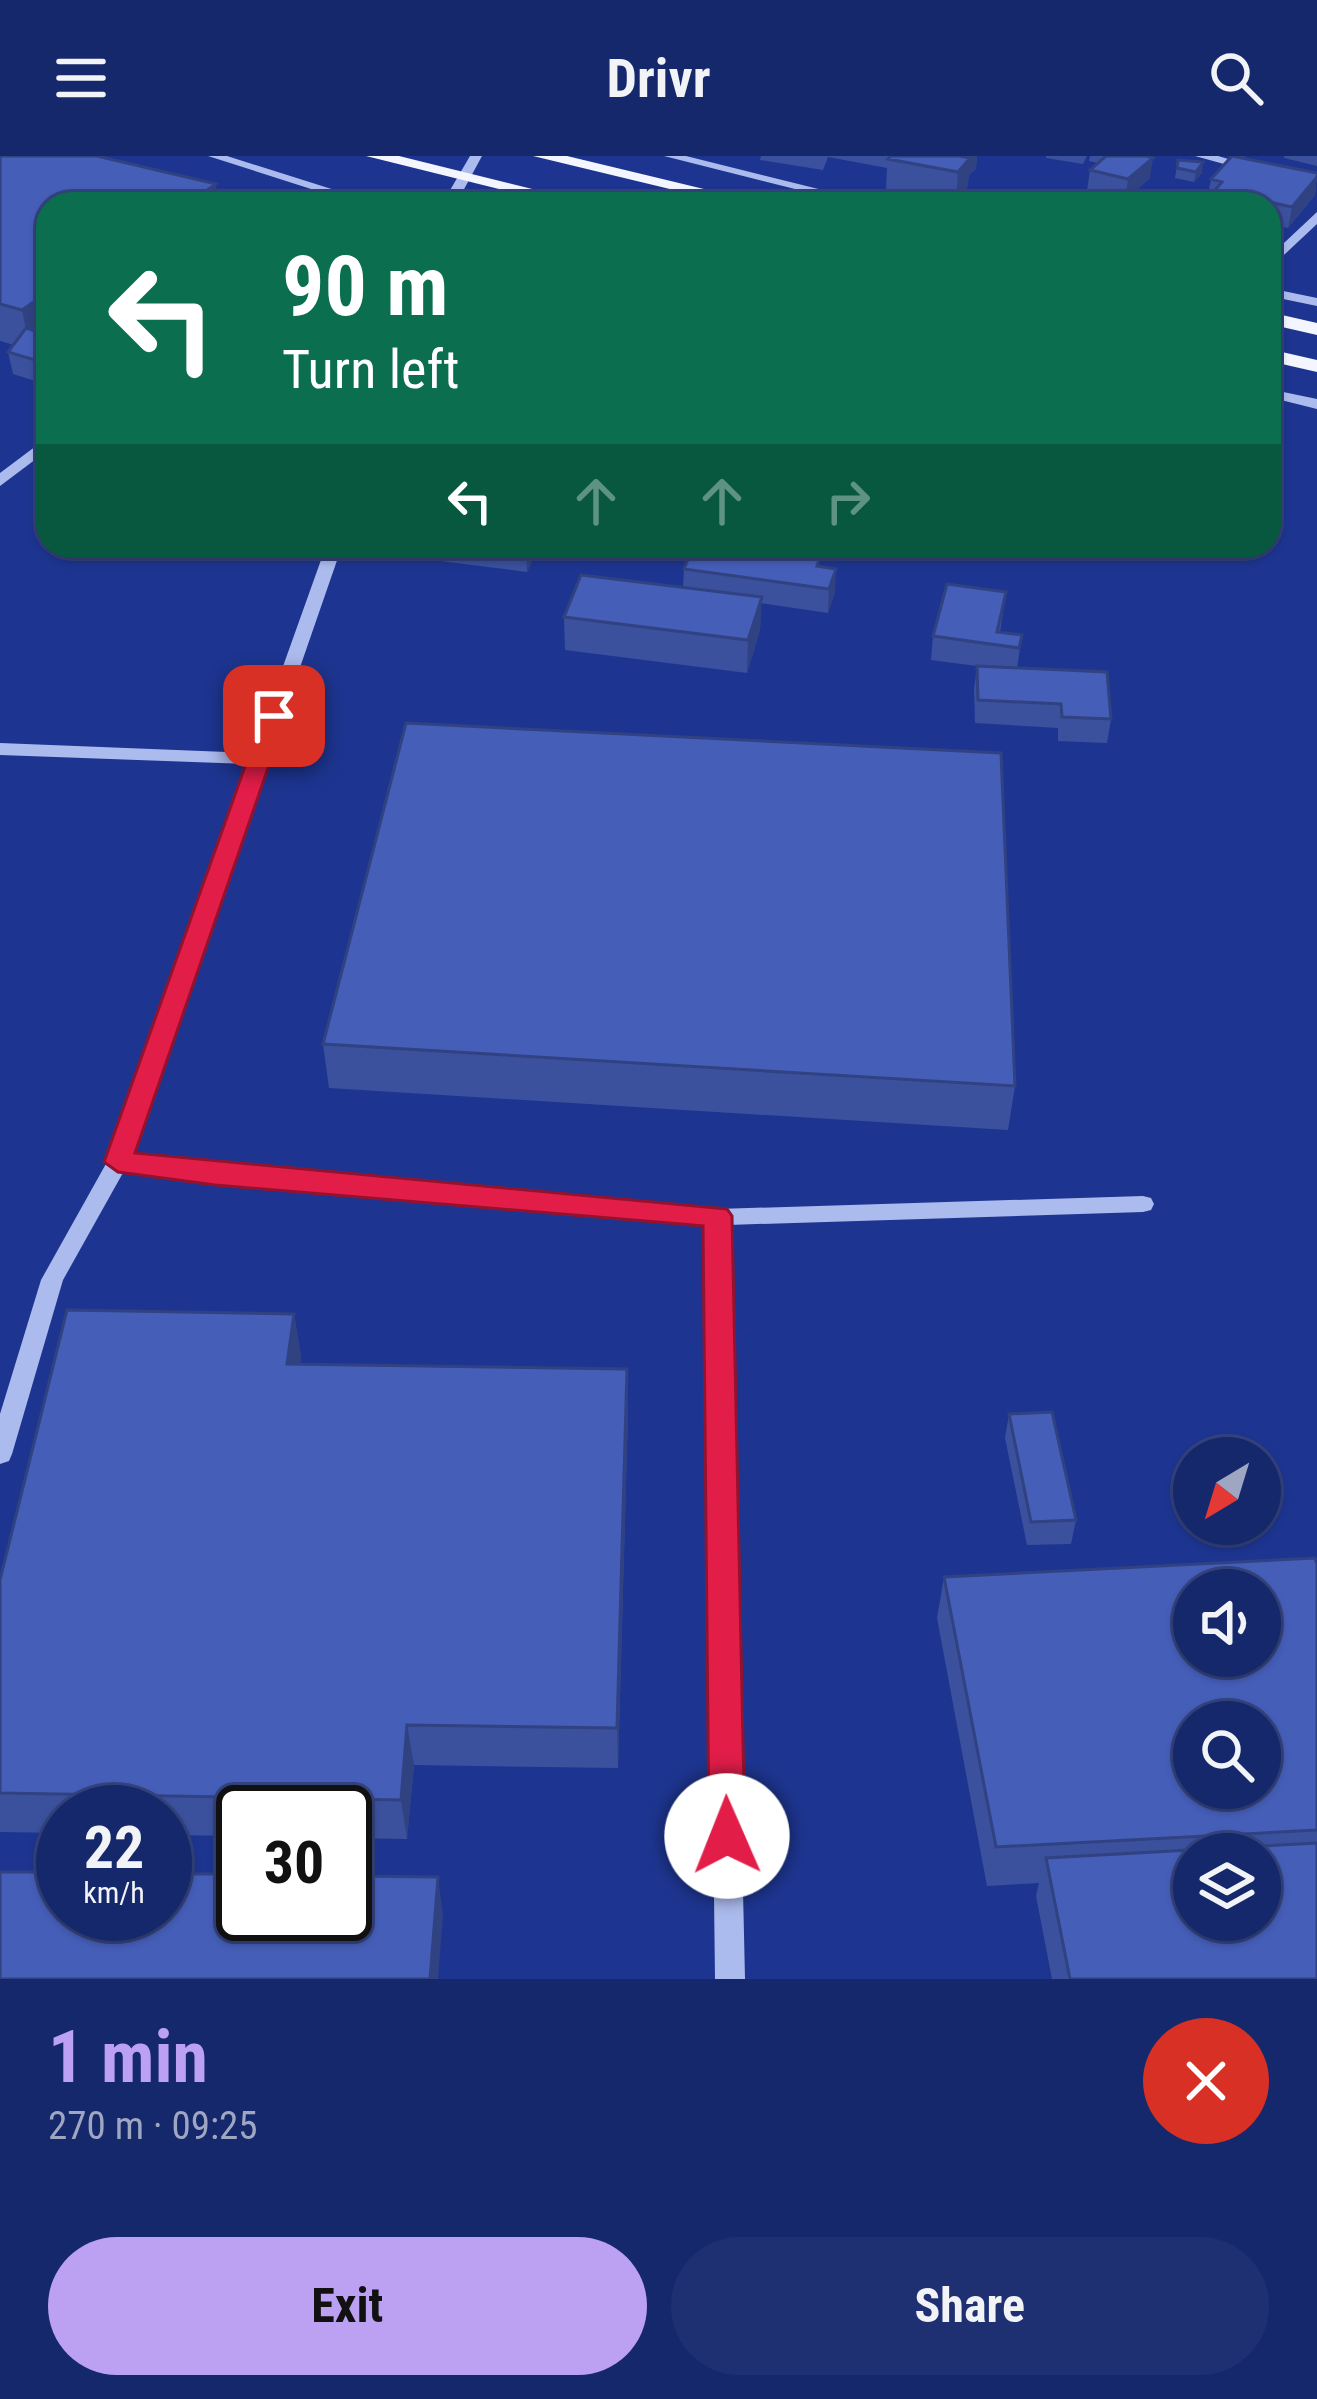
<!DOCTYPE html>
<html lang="en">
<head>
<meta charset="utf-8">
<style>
  :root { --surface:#16286c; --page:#1f3072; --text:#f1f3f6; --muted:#9ea6c2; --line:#35447f; --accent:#bca0f2 }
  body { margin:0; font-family:"Roboto Condensed",sans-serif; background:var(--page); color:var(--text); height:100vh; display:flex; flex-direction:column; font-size:45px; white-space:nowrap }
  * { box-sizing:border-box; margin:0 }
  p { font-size:39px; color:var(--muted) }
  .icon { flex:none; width:66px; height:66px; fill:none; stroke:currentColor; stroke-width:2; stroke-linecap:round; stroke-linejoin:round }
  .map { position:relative; height:1823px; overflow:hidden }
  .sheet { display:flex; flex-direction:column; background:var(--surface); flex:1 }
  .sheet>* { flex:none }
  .top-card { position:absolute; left:36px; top:36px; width:1245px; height:366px; border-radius:36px; box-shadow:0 3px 9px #0004,0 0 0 3px var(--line); background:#0b6e4f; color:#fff; overflow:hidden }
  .needle { width:78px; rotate:218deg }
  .controls { position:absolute; left:1173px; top:1281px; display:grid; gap:24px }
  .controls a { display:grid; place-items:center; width:108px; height:108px; border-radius:50%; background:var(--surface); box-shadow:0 3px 9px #0004,0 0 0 3px var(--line); font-size:60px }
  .speed { position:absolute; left:36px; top:1629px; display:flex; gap:24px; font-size:60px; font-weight:700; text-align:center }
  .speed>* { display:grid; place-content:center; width:156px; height:156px; border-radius:50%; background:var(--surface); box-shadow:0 3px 9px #0004,0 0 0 3px var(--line); line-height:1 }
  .speed small { font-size:30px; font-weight:400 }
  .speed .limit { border:6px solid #111; border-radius:18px; background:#fff; color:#111 }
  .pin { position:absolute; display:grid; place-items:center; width:102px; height:102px; color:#fff; margin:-51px; border-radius:24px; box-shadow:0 6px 18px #0006 }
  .me { position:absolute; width:132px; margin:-66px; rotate:359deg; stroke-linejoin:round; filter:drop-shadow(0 0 9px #0008) }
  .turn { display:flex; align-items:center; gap:42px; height:252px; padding:0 48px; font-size:54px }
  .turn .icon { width:156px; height:156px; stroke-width:2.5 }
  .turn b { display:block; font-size:84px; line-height:102px }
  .lanes { display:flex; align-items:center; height:114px; padding:0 48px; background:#0003; justify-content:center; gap:60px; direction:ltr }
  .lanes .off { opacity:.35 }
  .round { display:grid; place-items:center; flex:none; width:126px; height:126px; border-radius:63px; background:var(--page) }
  .overview { display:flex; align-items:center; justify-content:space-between; height:204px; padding:0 48px }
  h1 { font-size:72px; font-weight:700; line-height:90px; color:var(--accent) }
  .primary-button { display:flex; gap:24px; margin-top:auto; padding:24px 48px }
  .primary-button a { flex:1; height:138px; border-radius:72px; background:var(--accent); color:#111; font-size:48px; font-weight:700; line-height:138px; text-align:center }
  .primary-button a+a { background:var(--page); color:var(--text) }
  header { display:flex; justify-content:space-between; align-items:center; height:156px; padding:0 48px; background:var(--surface); font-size:54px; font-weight:700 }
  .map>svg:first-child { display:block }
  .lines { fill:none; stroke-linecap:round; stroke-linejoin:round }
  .minor { fill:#acbbee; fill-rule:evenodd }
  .major { fill:#f3f5ff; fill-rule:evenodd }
  .wall { fill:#3b519e }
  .shaded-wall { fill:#304281 }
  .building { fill:#455eb8; stroke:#304281; stroke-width:3; fill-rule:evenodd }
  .route { fill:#e11d48; stroke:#92132f; stroke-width:3 }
</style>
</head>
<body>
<header><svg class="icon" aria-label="menu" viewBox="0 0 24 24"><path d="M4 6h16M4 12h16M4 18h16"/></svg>Drivr<svg class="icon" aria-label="search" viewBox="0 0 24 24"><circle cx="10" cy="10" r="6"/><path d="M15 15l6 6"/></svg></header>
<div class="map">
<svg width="1317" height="1823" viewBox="0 0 1317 1823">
  <rect width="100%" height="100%" fill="#1d3590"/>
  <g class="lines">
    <path class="minor" d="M 208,0 L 227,0 L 379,48 L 358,48 Z
      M 470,0 L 482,0 L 456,48 L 442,48 Z
      M 664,0 L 686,0 L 879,48 L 855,48 Z
      M 1195,0 L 1218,0 L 1259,12 L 1253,16 Z
      M 1317,56 L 1317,68 L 1269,113 L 1269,101 Z
      M 1269,132 L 1317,142 L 1317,150 L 1269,140 Z
      M 1269,233 L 1317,243 L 1317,253 L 1269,241 Z
      M 48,281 L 48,294 L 0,330 L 0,317 Z
      M 326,390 L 342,390 L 131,1000 L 215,1010 L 717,1053 L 1143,1040 L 1151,1042 L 1154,1048 L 1151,1054 L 1143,1056 L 728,1069 L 745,1823 L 715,1823 L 706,1068 L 215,1026 L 124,1015 L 63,1124 L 12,1298 L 9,1305 L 0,1308 L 0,1258 L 41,1124 L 107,1006 L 248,608 L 0,599 L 0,587 L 252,597 Z"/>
    <path class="major" d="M 366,0 L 399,0 L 593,48 L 559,48 Z
      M 533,0 L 567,0 L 766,48 L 732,48 Z
      M 1269,156 L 1317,167 L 1317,179 L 1269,168 Z
      M 1269,193 L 1317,204 L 1317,216 L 1269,205 Z"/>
  </g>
  <path class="wall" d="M 0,0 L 48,48 L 48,229 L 13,218 L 8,196 L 14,189 L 0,185 Z
    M 761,0 L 977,0 L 976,13 L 969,19 L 967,32 L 956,46 L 886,33 L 887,12 L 828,1 L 823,14 L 760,4 Z
    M 1046,0 L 1087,0 L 1083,8 L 1046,2 Z
    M 1090,0 L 1147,0 L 1150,22 L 1125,44 L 1087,35 L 1090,14 L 1098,7 L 1089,5 Z
    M 1232,0 L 1246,0 L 1243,1 L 1317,17 L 1315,39 L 1288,72 L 1269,68 L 1269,48 L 1212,48 L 1213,45 L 1207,44 L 1211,23 Z
    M 1284,0 L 1317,0 L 1317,10 L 1284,2 Z
    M 1178,4 L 1202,17 L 1194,26 L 1175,22 Z
    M 392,390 L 539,390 L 527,416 L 392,399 Z
    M 821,411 L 835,436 L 828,457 L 761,447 L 760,474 L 747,517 L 565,494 L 564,461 L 683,431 L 684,413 Z
    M 1006,436 L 1000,476 L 1022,479 L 1017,512 L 1111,563 L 1107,587 L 1058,585 L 1058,572 L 975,567 L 974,533 L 977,510 L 931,504 L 933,480 Z
    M 323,888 L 1015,930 L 1008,974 L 329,932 Z
    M 294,1158 L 301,1201 L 300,1209 L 627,1213 L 628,1256 L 618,1612 L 414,1609 L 407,1683 L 345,1682 L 345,1656 L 243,1656 L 243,1680 L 165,1679 L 165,1656 L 63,1656 L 63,1677 L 0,1676 L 0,1424 Z
    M 1009,1258 L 1076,1364 L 1071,1388 L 1027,1389 L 1005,1282 Z
    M 1317,1408 L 1317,1823 L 1052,1823 L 1036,1740 L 1039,1727 L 987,1730 L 937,1462 L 944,1421 Z"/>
  <path class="shaded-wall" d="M 959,0 L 977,0 L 976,13 L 969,19 L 967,32 L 956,46 Z
    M 1153,2 L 1150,22 L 1125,44 L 1128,23 Z
    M 1203,6 L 1202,17 L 1194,26 L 1196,16 Z
    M 1317,21 L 1315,39 L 1288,72 L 1292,51 Z
    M 216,28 L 218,48 L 187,48 Z
    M 48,136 L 48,181 L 30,194 L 22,154 Z
    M 527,390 L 539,390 L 527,416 L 526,392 Z
    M 836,413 L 835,436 L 828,457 L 829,433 Z
    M 762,441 L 760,474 L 747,517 L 748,484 Z
    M 294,1158 L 301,1201 L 294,1252 L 287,1208 Z
    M 627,1213 L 628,1256 L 618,1612 L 617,1572 Z
    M 407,1569 L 414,1609 L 407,1683 L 401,1644 Z
    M 438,1721 L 443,1759 L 438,1823 L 430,1823 Z"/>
  <path class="building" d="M 0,0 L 97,0 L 216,28 L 187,48 L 48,48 L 48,136 L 22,154 L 0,148 Z
    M 891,0 L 959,0 L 970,2 L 958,16 L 888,3 Z
    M 1106,0 L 1147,0 L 1153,2 L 1128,23 L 1090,14 Z
    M 1232,0 L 1317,17 L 1317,21 L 1292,51 L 1215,34 L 1222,26 L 1211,23 Z
    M 1178,4 L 1203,6 L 1196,16 L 1177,12 Z
    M 26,172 L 48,179 L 48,208 L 8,196 Z
    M 773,390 L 822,396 L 817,410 L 836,413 L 829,433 L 684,413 L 693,391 L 769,401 Z
    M 581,419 L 762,441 L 748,484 L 564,461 Z
    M 947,428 L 1006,436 L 997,476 L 1022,479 L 1019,492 L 933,480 Z
    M 977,510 L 1107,516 L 1111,563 L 1062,561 L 1061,548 L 978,544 Z
    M 406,567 L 1001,597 L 1015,930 L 323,888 Z
    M 67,1154 L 294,1158 L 287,1208 L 627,1213 L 617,1572 L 407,1569 L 401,1644 L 0,1637 L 0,1424 Z
    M 1052,1256 L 1076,1364 L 1031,1366 L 1009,1258 Z
    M 1315,1402 L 1317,1408 L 1317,1674 L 996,1691 L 944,1421 ZM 1194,1434 L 1260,1434 L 1260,1500 L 1194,1500 ZM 1194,1566 L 1260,1566 L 1260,1632 L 1194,1632 Z
    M 1317,1687 L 1317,1823 L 1070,1823 L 1046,1702 ZM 1194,1698 L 1260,1698 L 1260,1764 L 1194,1764 Z
    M 0,1716 L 63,1716 L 63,1758 L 165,1758 L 165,1718 L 243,1718 L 243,1758 L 345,1758 L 345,1720 L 438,1721 L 430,1823 L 0,1823 Z"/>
  <path class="route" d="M 274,553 L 286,560 L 135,997 L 727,1053 L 732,1060 L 745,1680 L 740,1692 L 727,1697 L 714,1692 L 709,1680 L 703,1070 L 215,1029 L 118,1016 L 104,1006 L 263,560 Z"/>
</svg>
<div class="controls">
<a><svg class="needle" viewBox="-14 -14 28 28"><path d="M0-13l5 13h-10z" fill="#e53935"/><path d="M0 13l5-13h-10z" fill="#9ea6c2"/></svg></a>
<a><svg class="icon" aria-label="sound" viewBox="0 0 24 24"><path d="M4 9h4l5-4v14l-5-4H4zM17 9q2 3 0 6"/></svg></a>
<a><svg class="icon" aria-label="search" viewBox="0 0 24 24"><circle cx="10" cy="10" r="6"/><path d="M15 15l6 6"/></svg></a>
<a><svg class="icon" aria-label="layers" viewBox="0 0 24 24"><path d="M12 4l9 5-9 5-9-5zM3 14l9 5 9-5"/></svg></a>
</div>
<div class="speed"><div>22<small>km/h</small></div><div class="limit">30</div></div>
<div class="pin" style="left:274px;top:560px;background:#d93025"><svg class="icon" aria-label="arrive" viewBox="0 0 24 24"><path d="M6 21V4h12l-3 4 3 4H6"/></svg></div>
<svg class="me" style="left:727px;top:1680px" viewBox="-20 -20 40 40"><circle r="19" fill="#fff"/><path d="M0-13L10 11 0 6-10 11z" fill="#e11d48"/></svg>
<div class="top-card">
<div class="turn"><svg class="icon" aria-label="left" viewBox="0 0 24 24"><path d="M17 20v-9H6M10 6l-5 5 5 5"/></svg><div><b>90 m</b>Turn left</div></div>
<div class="lanes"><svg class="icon" aria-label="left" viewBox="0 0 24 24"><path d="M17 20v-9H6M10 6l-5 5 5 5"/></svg><svg class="icon off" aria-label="ahead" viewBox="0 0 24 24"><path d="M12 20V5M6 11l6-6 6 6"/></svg><svg class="icon off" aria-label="ahead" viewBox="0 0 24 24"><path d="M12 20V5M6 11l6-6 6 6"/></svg><svg class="icon off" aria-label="right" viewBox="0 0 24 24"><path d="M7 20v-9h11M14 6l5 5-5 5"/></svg></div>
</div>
</div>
<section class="sheet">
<div class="overview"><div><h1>1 min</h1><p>270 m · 09:25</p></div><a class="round" style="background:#d93025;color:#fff"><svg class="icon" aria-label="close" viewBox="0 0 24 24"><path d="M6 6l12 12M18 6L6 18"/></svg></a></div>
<div class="primary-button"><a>Exit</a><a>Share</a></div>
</section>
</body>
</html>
